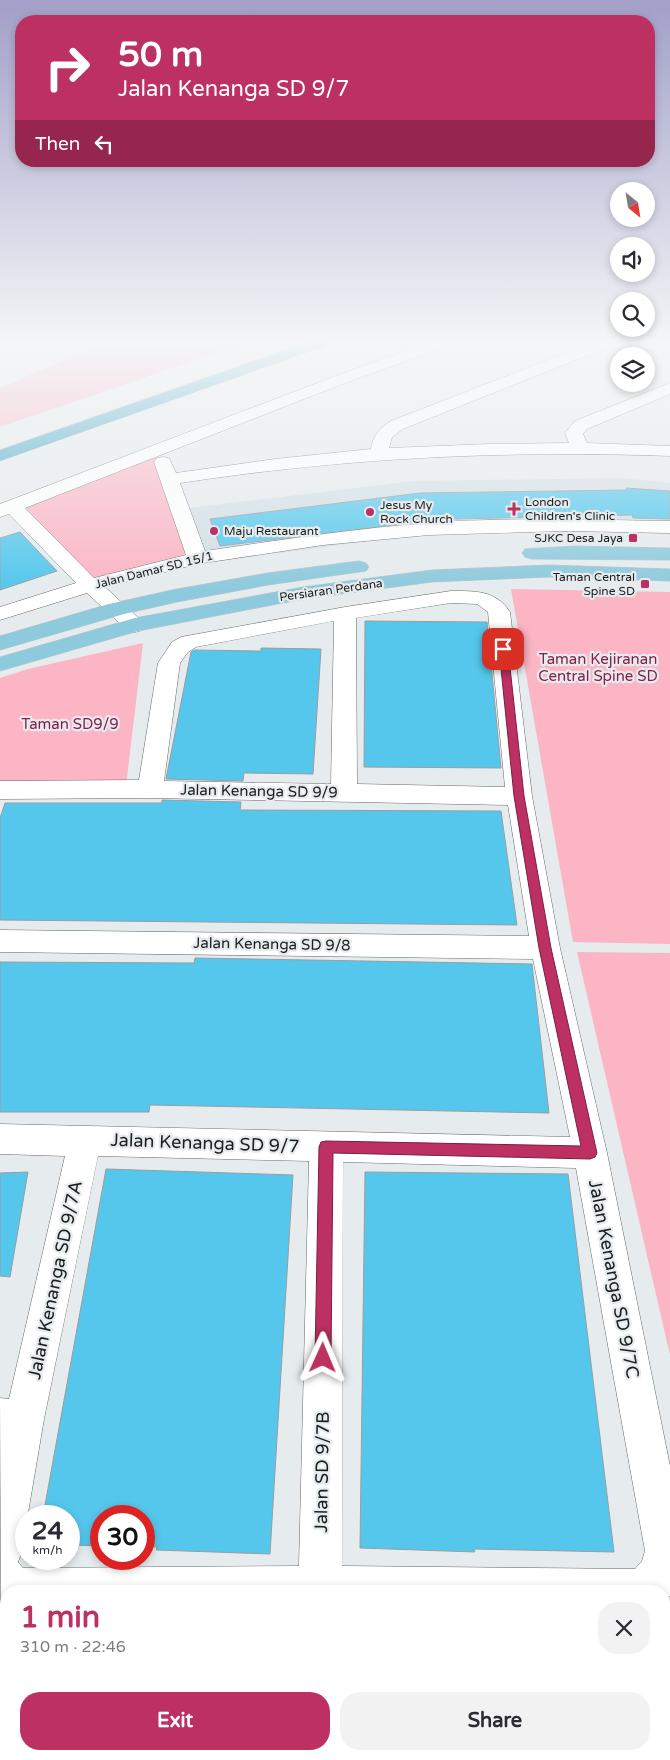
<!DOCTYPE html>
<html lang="en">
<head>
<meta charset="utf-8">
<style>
  :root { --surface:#fff; --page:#f2f2f3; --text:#2b2b33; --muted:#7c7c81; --accent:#bd3062 }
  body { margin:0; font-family:"Varela Round",sans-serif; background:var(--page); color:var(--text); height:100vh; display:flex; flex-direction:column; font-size:19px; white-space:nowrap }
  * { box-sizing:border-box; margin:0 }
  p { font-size:16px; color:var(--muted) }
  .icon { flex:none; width:28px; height:28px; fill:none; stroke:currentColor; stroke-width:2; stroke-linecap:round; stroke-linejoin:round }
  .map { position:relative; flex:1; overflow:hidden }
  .details { position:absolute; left:0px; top:1585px; width:670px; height:175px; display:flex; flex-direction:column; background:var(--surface); border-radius:20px 20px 0 0; box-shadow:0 2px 8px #0003 }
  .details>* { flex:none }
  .guide { position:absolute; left:15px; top:15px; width:640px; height:152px; border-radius:20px; box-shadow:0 2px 8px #0003; background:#bd3062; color:#fff; overflow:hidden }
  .needle { width:32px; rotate:150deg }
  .buttons { position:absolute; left:610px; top:182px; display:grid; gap:10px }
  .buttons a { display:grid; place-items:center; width:45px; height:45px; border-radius:50%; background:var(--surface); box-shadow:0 2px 8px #0003; font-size:25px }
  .speed { position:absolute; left:15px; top:1505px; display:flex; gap:10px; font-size:25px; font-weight:700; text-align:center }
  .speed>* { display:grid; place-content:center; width:65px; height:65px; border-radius:50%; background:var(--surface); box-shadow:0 2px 8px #0003; line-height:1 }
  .speed small { font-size:12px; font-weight:400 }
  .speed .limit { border:8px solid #d22; background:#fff; color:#111 }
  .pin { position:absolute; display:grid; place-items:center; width:42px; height:42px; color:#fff; margin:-21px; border-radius:10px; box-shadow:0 2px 8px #0006 }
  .me { position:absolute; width:55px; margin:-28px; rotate:1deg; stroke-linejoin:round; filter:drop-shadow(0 0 4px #0008) }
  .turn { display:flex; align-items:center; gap:18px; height:105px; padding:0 20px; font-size:22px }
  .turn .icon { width:65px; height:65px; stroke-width:2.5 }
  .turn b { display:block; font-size:35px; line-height:42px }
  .then { display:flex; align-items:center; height:48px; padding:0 20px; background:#0003; gap:10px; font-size:19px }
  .round { display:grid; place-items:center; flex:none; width:52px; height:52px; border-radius:20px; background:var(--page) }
  .head { display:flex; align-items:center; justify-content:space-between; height:85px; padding:0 20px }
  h1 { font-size:30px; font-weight:700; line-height:38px; color:var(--accent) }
  .button { display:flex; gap:10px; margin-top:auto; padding:10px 20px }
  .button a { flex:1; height:58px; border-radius:20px; background:var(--accent); color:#fff; font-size:20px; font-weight:700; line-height:58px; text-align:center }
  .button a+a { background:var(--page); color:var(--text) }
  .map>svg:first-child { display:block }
  .built { fill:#d2dfe5 }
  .green { fill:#fbb5c5 }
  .building { fill:#55c7ec; stroke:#999ea0 }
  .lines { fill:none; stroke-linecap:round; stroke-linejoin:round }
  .minor-casing { stroke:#656a6b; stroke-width:1 }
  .major-casing { stroke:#c4c4c4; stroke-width:1 }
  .highway-casing { stroke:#c4c4c4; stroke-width:1 }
  .minor { fill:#fff; fill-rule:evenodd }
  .major { fill:#8ecadd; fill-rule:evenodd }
  .highway { fill:#42a6c6; fill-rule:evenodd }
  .route { fill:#bd3062; stroke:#7b1f40 }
  .poi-dot { fill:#bd3062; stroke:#e6ebed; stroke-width:2 }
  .labels { text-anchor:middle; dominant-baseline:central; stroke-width:4.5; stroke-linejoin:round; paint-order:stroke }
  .far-poi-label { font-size:12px; fill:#1b1d1e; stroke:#e6ebed; text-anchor:start }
  .far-street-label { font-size:12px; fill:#1b1d1e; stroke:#e6ebed }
  .park-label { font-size:15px; fill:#891e45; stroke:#e6ebed }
  .street-label { font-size:15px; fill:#1b1d1e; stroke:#e6ebed }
  .near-street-label { font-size:18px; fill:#1b1d1e; stroke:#e6ebed }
</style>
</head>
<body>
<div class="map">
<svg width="670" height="1760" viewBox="0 0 670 1760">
  <rect width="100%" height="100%" fill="#e6ebed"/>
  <path class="built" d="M 622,478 L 670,483 L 670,535 L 633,532 L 432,533 L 194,564 L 173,510 L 413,481 Z"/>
  <path class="green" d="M 104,343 L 246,343 L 0,427 L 0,388 Z
    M 155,454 L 191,555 L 94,581 L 18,508 Z
    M 511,589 L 670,592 L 670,944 L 573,942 Z
    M 143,643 L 126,786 L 0,786 L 0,678 L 28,669 Z
    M 577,952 L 670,953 L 670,1355 Z
    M 0,1605 L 6,1605 L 6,1754 L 664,1754 L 664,1619 L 670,1619 L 670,1760 L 0,1760 Z"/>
  <path class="building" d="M 626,488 L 670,491 L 670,519 L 633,518 L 632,515 L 411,520 L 411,523 L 220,546 L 210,519 L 420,493 L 627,490 Z
    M 20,532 L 57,571 L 0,590 L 0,538 Z
    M 365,621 L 487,622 L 501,768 L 364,767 Z
    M 261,648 L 321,649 L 313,774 L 244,773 L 243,781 L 166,779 L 191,652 L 194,650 L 261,651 Z
    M 162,800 L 241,802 L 240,810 L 501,811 L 517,925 L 0,920 L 0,818 L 5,803 L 162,803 Z
    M 195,958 L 532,964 L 549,1113 L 150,1105 L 149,1112 L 0,1112 L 0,962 L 194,963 Z
    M 106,1169 L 293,1175 L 270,1554 L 156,1550 L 157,1547 L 144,1547 L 144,1516 L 101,1516 L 101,1546 L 69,1545 L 69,1516 L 43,1516 Z
    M 28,1172 L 10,1277 L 0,1276 L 0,1173 Z
    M 365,1172 L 568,1174 L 614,1552 L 474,1549 L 475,1552 L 360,1548 Z"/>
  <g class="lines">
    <defs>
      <path id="minor" d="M 428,343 L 451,343 L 448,346 L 345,383 L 25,508 L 94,578 L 186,555 L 154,462 L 157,458 L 163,457 L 169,458 L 176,473 L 275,459 L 371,449 C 373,436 379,428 391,421 L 592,343 L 614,343 L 611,346 L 403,429 L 392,437 L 389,448 L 489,444 L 569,443 L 565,433 L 575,421 L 670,383 L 670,394 L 587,429 L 583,434 L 587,443 L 670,446 L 670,456 C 505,450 343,458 180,483 L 205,551 C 279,540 352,529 427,523 C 507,517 589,520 670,521 L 670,533 L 566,531 L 429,535 L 323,545 L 197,564 L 105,587 L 146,625 L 143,630 L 135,632 L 127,630 L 87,593 L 0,620 L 0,607 L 76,583 L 9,514 L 0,517 L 0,504 L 333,377 Z
        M 451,591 C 474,591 496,590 510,612 L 532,796 L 560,948 L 607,1153 L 670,1466 L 670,1596 L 664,1602 L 664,1591 L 6,1591 L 6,1606 L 1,1604 L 0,1398 L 9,1399 L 65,1156 L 0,1154 L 0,1124 L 570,1137 L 533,959 L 0,952 L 0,930 L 529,936 L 508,805 L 150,798 L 0,799 L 0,781 L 139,780 L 158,663 L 172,642 L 181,637 L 345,607 ZM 451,603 L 477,604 L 488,612 L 505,787 L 357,784 L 356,618 ZM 334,621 L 331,784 L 164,781 L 180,663 L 188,652 L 196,647 ZM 98,1156 L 309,1161 L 299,1566 L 23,1568 L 18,1562 L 21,1554 L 44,1419 ZM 343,1162 L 576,1168 L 645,1551 L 642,1561 L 635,1569 L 342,1566 Z"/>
      <path id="major" d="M 576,546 L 670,548 L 670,560 L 532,559 L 525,557 L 522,553 L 525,549 Z
        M 359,561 L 366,563 L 369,567 L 366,571 L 268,585 L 177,602 L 124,614 L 0,650 L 0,636 L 109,604 L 177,589 L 268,573 Z
        M 549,565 L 670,569 L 670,581 L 549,577 L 432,582 L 303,599 L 138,631 L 0,671 L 0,657 L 135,618 L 303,587 L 432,570 Z"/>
      <path id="highway" d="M 305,343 L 328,343 L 325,346 L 0,461 L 0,450 Z"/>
    </defs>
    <use href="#minor" class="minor-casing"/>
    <use href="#major" class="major-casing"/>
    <use href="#highway" class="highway-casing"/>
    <use href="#minor" class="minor"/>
    <use href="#major" class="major"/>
    <use href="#highway" class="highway"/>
  </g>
  <linearGradient id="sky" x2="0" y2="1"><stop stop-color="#a29fc8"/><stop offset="0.58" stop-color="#f4f6f7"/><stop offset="1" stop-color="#f4f6f7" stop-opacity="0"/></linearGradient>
  <rect width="670" height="590" fill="url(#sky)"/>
  <path class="route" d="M 503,646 L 508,649 L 524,796 L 551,948 L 597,1153 L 595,1157 L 590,1159 L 333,1153 L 331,1358 L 329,1363 L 323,1366 L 318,1363 L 315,1358 L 319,1147 L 321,1142 L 326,1141 L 581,1146 L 539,948 L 514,796 L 499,649 Z"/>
  <g class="poi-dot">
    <path d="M511.5 501.5h5v5h5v5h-5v5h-5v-5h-5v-5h5z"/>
    <circle cx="370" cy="512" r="5"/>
    <circle cx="214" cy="531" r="5"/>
    <rect x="628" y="533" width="10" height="10" rx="2.5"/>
    <rect x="640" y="579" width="10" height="10" rx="2.5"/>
  </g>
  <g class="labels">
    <g class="far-poi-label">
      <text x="525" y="502">London<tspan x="525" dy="14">Children's Clinic</tspan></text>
      <text x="380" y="505">Jesus My<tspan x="380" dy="14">Rock Church</tspan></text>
      <text x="224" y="531">Maju Restaurant</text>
      <text x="623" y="538" text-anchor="end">SJKC Desa Jaya</text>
      <text x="635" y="577" text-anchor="end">Taman Central<tspan x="635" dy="14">Spine SD</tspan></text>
    </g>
    <g class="far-street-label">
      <text transform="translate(154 570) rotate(-14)">Jalan Damar SD 15/1</text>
      <text transform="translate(331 590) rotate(-8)">Persiaran Perdana</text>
    </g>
    <g class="park-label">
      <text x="598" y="659">Taman Kejiranan<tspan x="598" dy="17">Central Spine SD</tspan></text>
      <text x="70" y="724">Taman SD9/9</text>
    </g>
    <g class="street-label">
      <text transform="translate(259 791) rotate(1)">Jalan Kenanga SD 9/9</text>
      <text transform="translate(272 944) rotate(1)">Jalan Kenanga SD 9/8</text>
    </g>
    <g class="near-street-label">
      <text transform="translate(205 1143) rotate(2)">Jalan Kenanga SD 9/7</text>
      <text transform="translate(614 1279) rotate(79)">Jalan Kenanga SD 9/7C</text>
      <text transform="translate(55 1280) rotate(-78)">Jalan Kenanga SD 9/7A</text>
      <text transform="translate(322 1472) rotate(-89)">Jalan SD 9/7B</text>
    </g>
  </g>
</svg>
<div class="buttons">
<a><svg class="needle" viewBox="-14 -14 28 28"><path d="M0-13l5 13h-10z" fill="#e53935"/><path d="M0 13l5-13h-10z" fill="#7c7c81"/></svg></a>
<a><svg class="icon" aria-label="sound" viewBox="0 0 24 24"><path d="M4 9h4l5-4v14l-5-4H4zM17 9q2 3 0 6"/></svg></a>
<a><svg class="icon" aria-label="search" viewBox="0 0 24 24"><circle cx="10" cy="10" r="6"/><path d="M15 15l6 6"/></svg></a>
<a><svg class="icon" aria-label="layers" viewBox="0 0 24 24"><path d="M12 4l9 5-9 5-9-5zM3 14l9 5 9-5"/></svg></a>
</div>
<div class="speed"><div>24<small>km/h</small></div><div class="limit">30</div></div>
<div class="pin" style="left:503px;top:649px;background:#d93025"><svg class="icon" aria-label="arrive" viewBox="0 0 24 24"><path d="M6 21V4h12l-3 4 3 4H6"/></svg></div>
<svg class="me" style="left:323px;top:1358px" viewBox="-20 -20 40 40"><path d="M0-17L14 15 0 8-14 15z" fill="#bd3062" stroke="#fff" stroke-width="4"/></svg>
<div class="guide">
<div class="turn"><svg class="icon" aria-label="right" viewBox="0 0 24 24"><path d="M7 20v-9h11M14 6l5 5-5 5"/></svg><div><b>50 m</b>Jalan Kenanga SD 9/7</div></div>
<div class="then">Then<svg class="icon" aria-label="left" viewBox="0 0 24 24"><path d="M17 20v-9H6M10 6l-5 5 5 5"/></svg></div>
</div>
<section class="details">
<div class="head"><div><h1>1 min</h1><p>310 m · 22:46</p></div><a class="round"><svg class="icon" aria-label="close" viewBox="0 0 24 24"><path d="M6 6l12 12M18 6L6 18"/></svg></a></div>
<div class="button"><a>Exit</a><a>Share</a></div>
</section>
</div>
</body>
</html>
